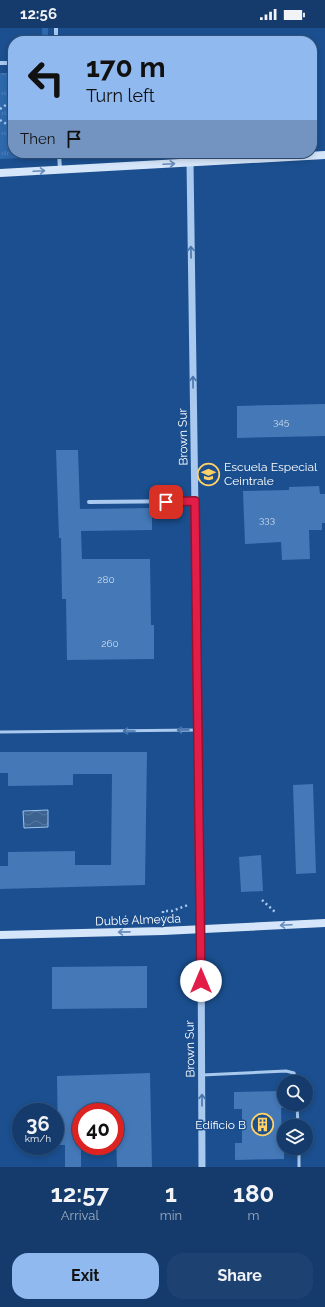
<!DOCTYPE html>
<html lang="en">
<head>
<meta charset="utf-8">
<style>
  :root { --surface:#143b6b; --page:#1d4271; --text:#f1f3f6; --muted:#9dadc1; --line:#33557e; --accent:#90b9f0 }
  body { margin:0; font-family:Raleway,sans-serif; background:var(--page); color:var(--text); height:100vh; display:flex; flex-direction:column; font-size:15px; white-space:nowrap }
  * { box-sizing:border-box; margin:0 }
  p { font-size:13px; color:var(--muted) }
  .icon { flex:none; width:22px; height:22px; fill:none; stroke:currentColor; stroke-width:2; stroke-linecap:round; stroke-linejoin:round }
  .map { position:relative; height:1139px; overflow:hidden }
  .details { display:flex; flex-direction:column; background:var(--surface); flex:1 }
  .details>* { flex:none }
  .guide { position:absolute; left:8px; top:8px; width:309px; height:122px; border-radius:16px; box-shadow:0 2px 6px #0003,0 0 0 1px var(--line); background:#90b9f0; color:#111; overflow:hidden }
  .controls { position:absolute; left:277px; top:1047px; display:grid; gap:8px }
  .controls a { display:grid; place-items:center; width:36px; height:36px; border-radius:50%; background:var(--surface); box-shadow:0 2px 6px #0003,0 0 0 1px var(--line); font-size:20px }
  .speed { position:absolute; left:12px; top:1075px; display:flex; gap:8px; font-size:20px; font-weight:700; text-align:center }
  .speed>* { display:grid; place-content:center; width:52px; height:52px; border-radius:50%; background:var(--surface); box-shadow:0 2px 6px #0003,0 0 0 1px var(--line); line-height:1 }
  .speed small { font-size:10px; font-weight:400 }
  .speed .limit { border:6px solid #d22; background:#fff; color:#111 }
  .pin { position:absolute; display:grid; place-items:center; width:34px; height:34px; color:#fff; margin:-17px; border-radius:8px; box-shadow:0 2px 6px #0006 }
  .me { position:absolute; width:44px; margin:-22px; rotate:0deg; stroke-linejoin:round; filter:drop-shadow(0 0 3px #0008) }
  .turn { display:flex; align-items:center; gap:14px; height:84px; padding:0 12px; font-size:18px }
  .turn .icon { width:52px; height:52px; stroke-width:2.5 }
  .turn b { display:block; font-size:28px; line-height:34px }
  .then { display:flex; align-items:center; height:38px; padding:0 12px; background:#0003; gap:8px; font-size:15px }
  .eta { display:flex; justify-content:space-evenly; align-items:center; height:68px; text-align:center }
  .eta b { font-size:24px; font-weight:700; line-height:28px }
  .cta { display:flex; gap:8px; margin-top:auto; padding:8px 12px }
  .cta a { flex:1; height:46px; border-radius:16px; background:var(--accent); color:#111; font-size:16px; font-weight:700; line-height:46px; text-align:center }
  .cta a+a { background:var(--page); color:var(--text) }
  .status { display:flex; justify-content:space-between; align-items:center; height:28px; padding:0 20px; background:var(--surface); direction:ltr }
  .status svg { height:11px; fill:currentColor }
  .map>svg:first-child { display:block }
  .grass { fill:#2e69ad }
  .park { fill:url(#park-tufts) }
  .water { fill:url(#water-waves); stroke:#9cc4f0 }
  .building { fill:#4478b7 }
  .lines { fill:none; stroke-linecap:round; stroke-linejoin:round }
  .path { stroke:#a9c9ee; stroke-width:2.5; stroke-dasharray:2 3; stroke-linecap:butt }
  .service { stroke:#a9c9ee; stroke-width:3 }
  .minor { stroke:#a9c9ee; stroke-width:4 }
  .tertiary { stroke:#a9c9ee; stroke-width:7 }
  .secondary { stroke:#d6e6fa; stroke-width:8 }
  .oneway { stroke:#668bba }
  .oneway2 { stroke:#4674ac }
  .route-casing { stroke:#92132f; stroke-width:10 }
  .route { stroke:#e11d48; stroke-width:7 }
  .labels { text-anchor:middle; dominant-baseline:central; stroke-width:3; stroke-linejoin:round; paint-order:stroke }
  .number-label { font-size:10px; fill:#d0dded }
  .street-label { font-size:12px; fill:#fff; stroke:#1b4f8f }
  .poi-label { font-size:12px; fill:#fff; stroke:#1b4f8f; text-anchor:start }
</style>
</head>
<body>
<div class="status"><b>12:56</b><svg viewBox="0 0 49 12"><path d="M0 12V9h3v3zM5 12V6h3v6zM10 12V3h3v9zM15 12V0h3v12zM26 1h20v11H26zM47 4h2v5h-2z"/></svg></div>
<div class="map">
<svg width="325" height="1139" viewBox="0 0 325 1139">
  <defs>
    <pattern id="park-tufts" width="24" height="20" patternUnits="userSpaceOnUse"><rect width="24" height="20" fill="#2e69ad"/><path d="M3 7l-1-3M5 7V3M7 7l1-3M15 17l-1-3M17 17v-4M19 17l1-3" fill="none" stroke="#4d80b9"/></pattern>
    <pattern id="water-waves" width="16" height="10" patternUnits="userSpaceOnUse"><rect width="16" height="10" fill="#3c6290"/><path d="M0 5q4-4 8 0t8 0" fill="none" stroke="#597aa1"/></pattern>
  </defs>
  <rect width="100%" height="100%" fill="#1b4f8f"/>
  <path class="grass" d="M 42,0 L 48,0 L 48,13 L 42,13 Z"/>
  <path class="park" d="M 0,45 L 13,45 L 13,125 L 44,125 L 44,129 L 0,131 Z"/>
  <path class="water" d="M 48,782 L 48,799 L 24,800 L 23,783 Z"/>
  <path class="building" d="M 325,376 L 325,408 L 237,410 L 237,378 Z
    M 56,422 L 78,422 L 80,481 L 152,480 L 152,502 L 81,503 L 82,531 L 150,531 L 151,597 L 154,597 L 154,631 L 67,632 L 66,571 L 62,571 L 61,510 L 59,510 Z
    M 319,458 L 320,466 L 325,466 L 325,495 L 322,495 L 322,502 L 309,502 L 310,531 L 282,532 L 281,514 L 245,516 L 243,463 L 289,462 L 289,459 Z
    M 0,724 L 147,724 L 145,857 L 0,861 L 0,838 L 8,838 L 8,824 L 75,823 L 75,837 L 111,837 L 112,746 L 73,746 L 73,757 L 8,758 L 8,745 L 0,745 Z
    M 313,756 L 316,845 L 296,846 L 293,757 Z
    M 261,827 L 263,863 L 241,864 L 239,829 Z
    M 147,938 L 147,980 L 52,981 L 52,939 Z
    M 150,1045 L 152,1139 L 117,1139 L 115,1084 L 81,1084 L 81,1139 L 65,1139 L 65,1117 L 58,1117 L 57,1048 Z
    M 284,1063 L 284,1080 L 281,1080 L 282,1114 L 284,1114 L 284,1131 L 235,1132 L 235,1115 L 242,1115 L 242,1081 L 234,1081 L 234,1064 Z"/>
  <g class="lines">
    <path class="path" d="M 0,81 L 13,72
      M 0,92 L 13,100
      M 262,872 L 275,884
      M 163,890 L 163,883 L 172,883 L 188,877"/>
    <path class="service" d="M 0,704 L 198,702
      M 202,1047 L 286,1043 L 294,1045 L 297,1054
      M 297,1076 L 298,1098
      M 299,1120 L 299,1139"/>
    <path class="minor" d="M 56,0 L 56,13
      M 0,35 L 13,35
      M 59,125 L 60,142
      M 89,474 L 195,473"/>
    <path class="tertiary" d="M 190,134 L 201,902 L 202,1139"/>
    <path class="secondary" d="M 0,145 L 325,127
      M 0,907 L 163,903 L 325,895"/>
  </g>
  <defs><path id="oneway-shaft" d="M-6 0H5M1.5-3L5.5 0L1.5 3" fill="none" stroke-width="1.6" stroke-linecap="round" stroke-linejoin="round"/></defs>
  <g class="oneway">
    <use href="#oneway-shaft" transform="translate(169 136) rotate(-3)"/>
    <use href="#oneway-shaft" transform="translate(39 143) rotate(-3)"/>
    <use href="#oneway-shaft" transform="translate(286 897) rotate(177)"/>
    <use href="#oneway-shaft" transform="translate(124 904) rotate(179)"/>
  </g>
  <g class="oneway2">
    <use href="#oneway-shaft" transform="translate(191 224) rotate(-91)"/>
    <use href="#oneway-shaft" transform="translate(193 354) rotate(-91)"/>
    <use href="#oneway-shaft" transform="translate(183 702) rotate(179)"/>
    <use href="#oneway-shaft" transform="translate(129 703) rotate(180)"/>
    <use href="#oneway-shaft" transform="translate(202 1072) rotate(-90)"/>
  </g>
  <g class="lines">
    <defs>
      <path id="route" d="M 166,474 L 195,473 L 201,953"/>
    </defs>
    <use href="#route" class="route-casing"/>
    <use href="#route" class="route"/>
  </g>
  <defs>
    <symbol id="school-ring" viewBox="-11 -11 22 22"><circle r="9.5" fill="#1b4f8f" stroke="#ffd166" stroke-width="1.5"/><path d="M0-5L7-2L0 1L-7-2ZM-4 1L0 2.5L4 1V4Q0 6-4 4Z" fill="#ffd166"/></symbol>
    <symbol id="building-ring" viewBox="-11 -11 22 22"><circle r="9.5" fill="#1b4f8f" stroke="#ffd166" stroke-width="1.5"/><path d="M-4-6H4V6H1V3H-1V6H-4ZM-2.5-4.3h1.7v1.8h-1.7ZM.8-4.3h1.7v1.8H.8ZM-2.5-1h1.7V.8h-1.7ZM.8-1h1.7V.8H.8Z" fill="#ffd166"/></symbol>
  </defs>
  <g fill-rule="evenodd">
    <use href="#school-ring" x="196" y="434" width="25" height="25"/>
    <use href="#building-ring" x="250" y="1084" width="25" height="25"/>
  </g>
  <g class="labels">
    <g class="number-label">
      <text x="281" y="393">345</text>
      <text x="267" y="491">333</text>
      <text x="106" y="551">280</text>
      <text x="110" y="615">260</text>
    </g>
    <g class="street-label">
      <text transform="translate(183 409) rotate(-91)">Brown Sur</text>
      <text transform="translate(138 892) rotate(-2)">Dublé Almeyda</text>
      <text transform="translate(190 1021) rotate(-91)">Brown Sur</text>
    </g>
    <g class="poi-label">
      <text x="224" y="439">Escuela Especial<tspan x="224" dy="14">Ceintrale</tspan></text>
      <text x="246" y="1097" text-anchor="end">Edificio B</text>
    </g>
  </g>
</svg>
<div class="controls">
<a><svg class="icon" aria-label="search" viewBox="0 0 24 24"><circle cx="10" cy="10" r="6"/><path d="M15 15l6 6"/></svg></a>
<a><svg class="icon" aria-label="layers" viewBox="0 0 24 24"><path d="M12 4l9 5-9 5-9-5zM3 14l9 5 9-5"/></svg></a>
</div>
<div class="speed"><div>36<small>km/h</small></div><div class="limit">40</div></div>
<div class="pin" style="left:166px;top:474px;background:#d93025"><svg class="icon" aria-label="arrive" viewBox="0 0 24 24"><path d="M6 21V4h12l-3 4 3 4H6"/></svg></div>
<svg class="me" style="left:201px;top:953px" viewBox="-20 -20 40 40"><circle r="19" fill="#fff"/><path d="M0-13L10 11 0 6-10 11z" fill="#e11d48"/></svg>
<div class="guide">
<div class="turn"><svg class="icon" aria-label="left" viewBox="0 0 24 24"><path d="M17 20v-9H6M10 6l-5 5 5 5"/></svg><div><b>170 m</b>Turn left</div></div>
<div class="then">Then<svg class="icon" aria-label="arrive" viewBox="0 0 24 24"><path d="M6 21V4h12l-3 4 3 4H6"/></svg></div>
</div>
</div>
<section class="details">
<div class="eta">
<div><b>12:57</b><p>Arrival</p></div>
<div><b>1</b><p>min</p></div>
<div><b>180</b><p>m</p></div>
</div>
<div class="cta"><a>Exit</a><a>Share</a></div>
</section>
</body>
</html>
